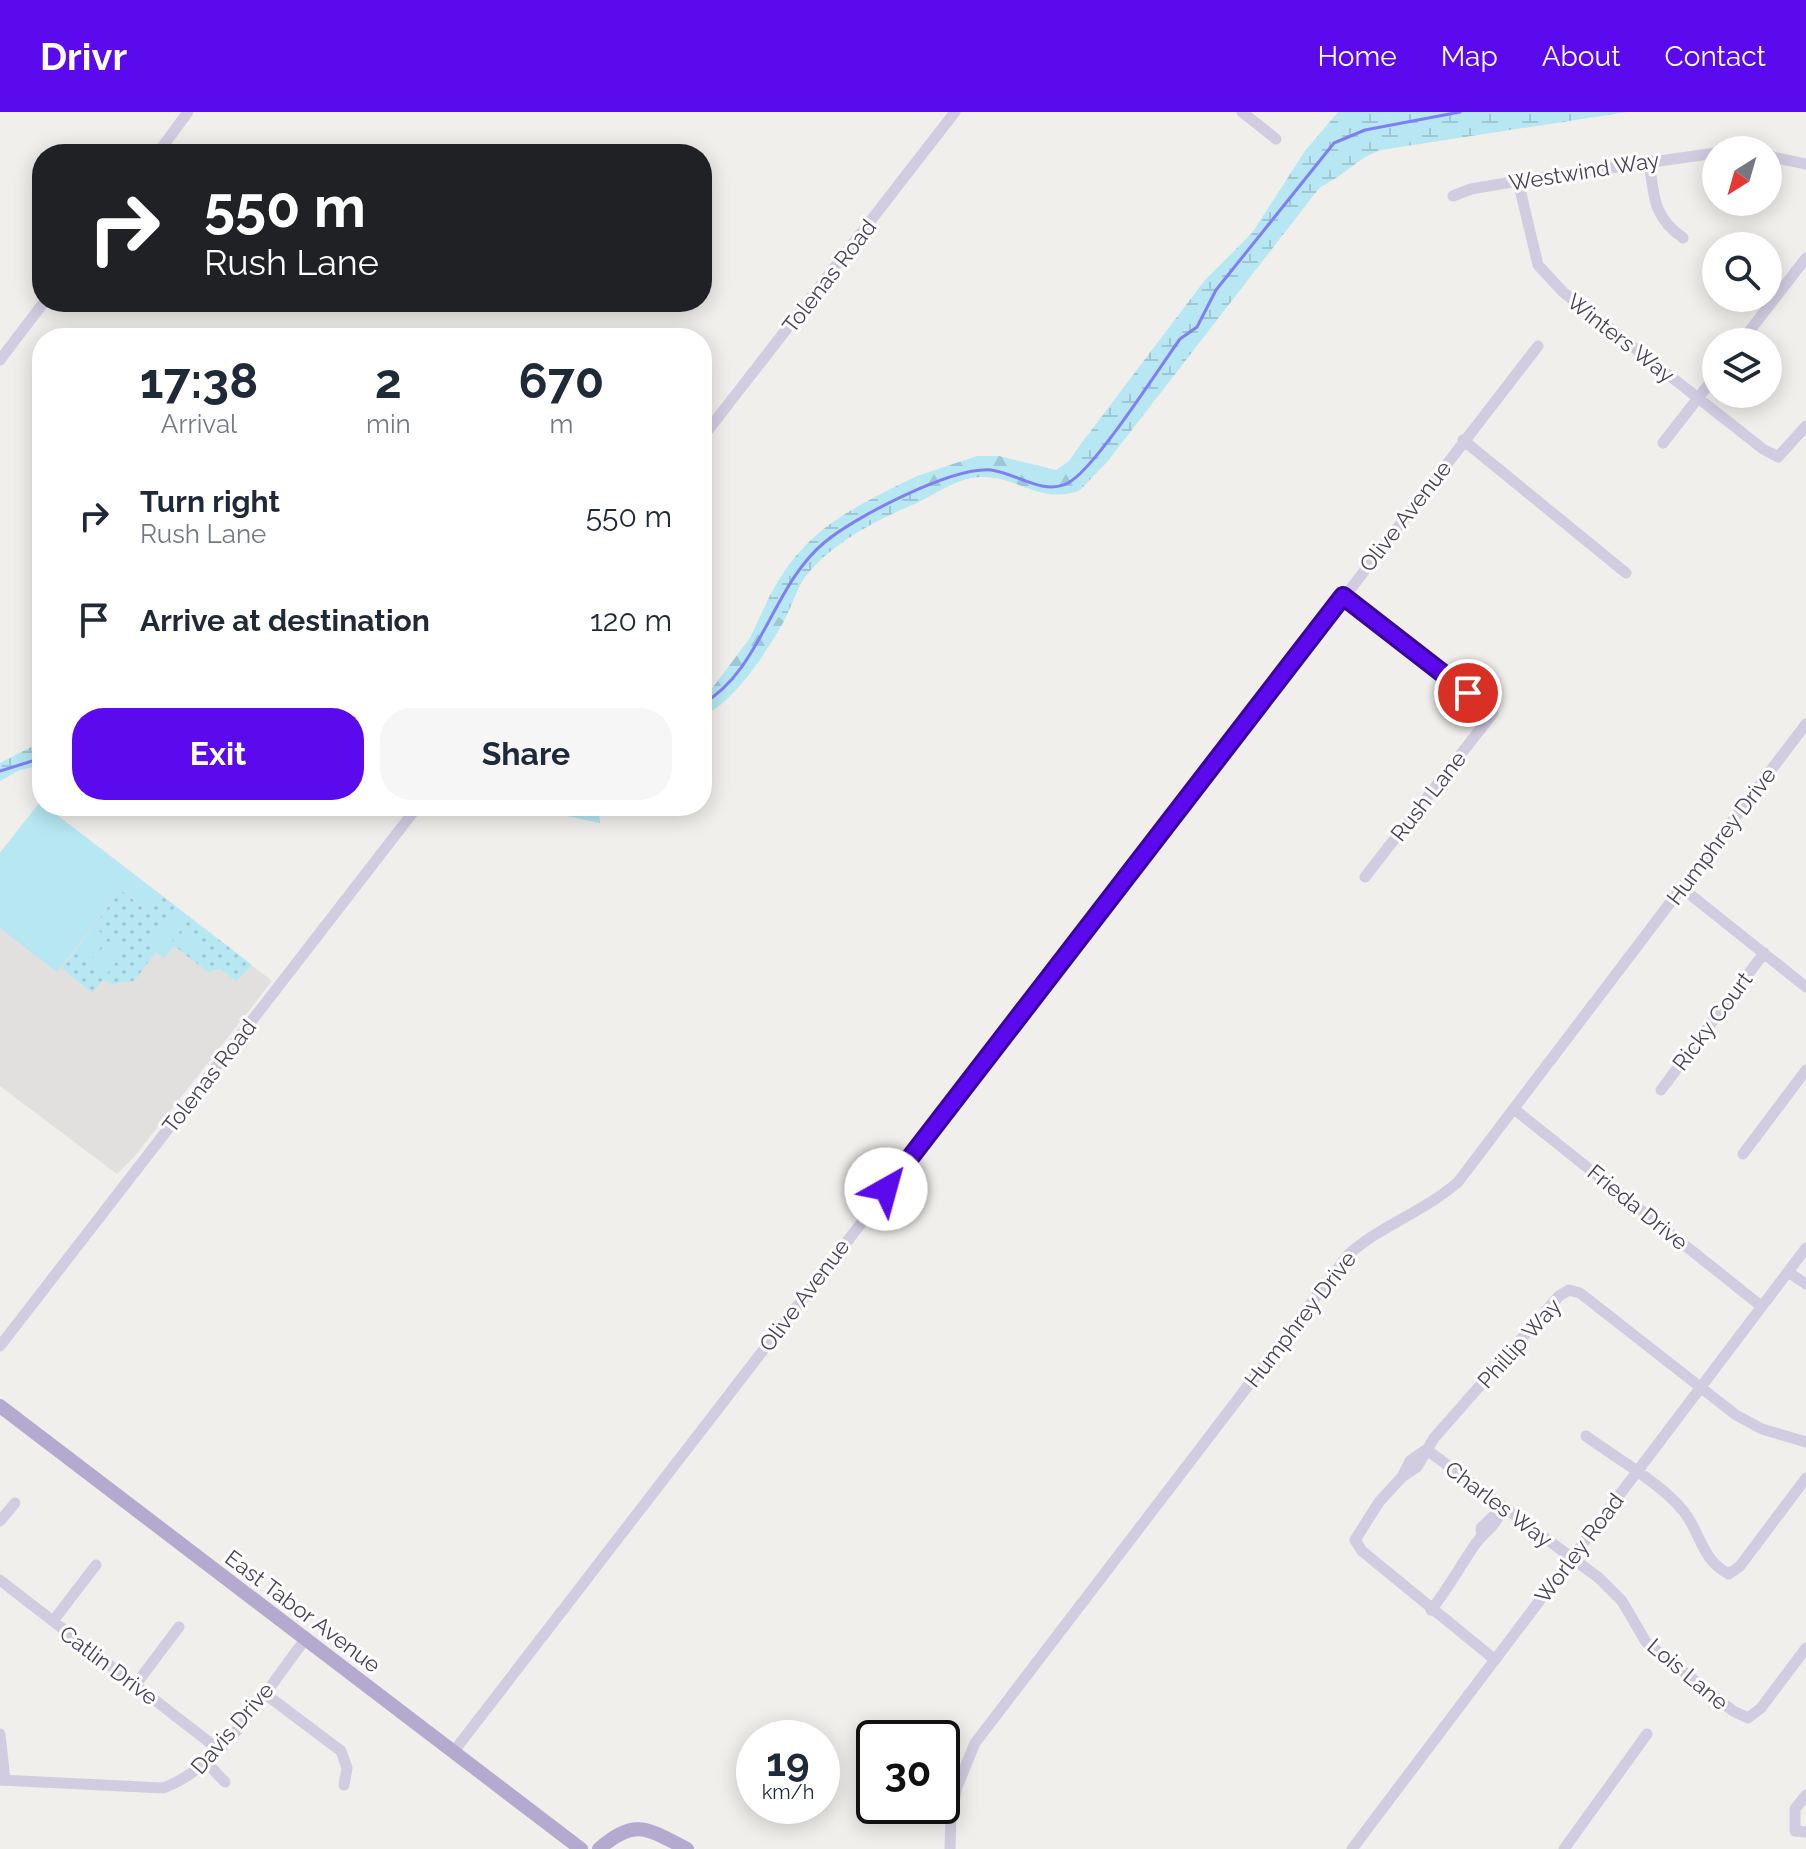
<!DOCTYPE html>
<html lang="en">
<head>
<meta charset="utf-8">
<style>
  :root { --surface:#fff; --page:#f6f6f7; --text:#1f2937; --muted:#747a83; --accent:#5b09ed }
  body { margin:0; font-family:Raleway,sans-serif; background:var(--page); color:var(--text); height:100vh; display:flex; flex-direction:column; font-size:30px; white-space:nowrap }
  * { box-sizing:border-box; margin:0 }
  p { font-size:26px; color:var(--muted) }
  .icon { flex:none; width:44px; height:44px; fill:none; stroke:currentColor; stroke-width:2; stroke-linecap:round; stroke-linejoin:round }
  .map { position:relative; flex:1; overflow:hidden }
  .sheet { position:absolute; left:32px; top:216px; width:680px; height:488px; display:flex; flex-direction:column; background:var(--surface); border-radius:32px; box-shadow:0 4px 20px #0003 }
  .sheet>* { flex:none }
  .hud { position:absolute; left:32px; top:32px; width:680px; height:168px; border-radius:32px; box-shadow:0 4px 20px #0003; background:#202124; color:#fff; overflow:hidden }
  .needle { width:52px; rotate:217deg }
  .tools { position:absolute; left:1702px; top:24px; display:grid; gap:16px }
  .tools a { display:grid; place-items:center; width:80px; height:80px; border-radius:50%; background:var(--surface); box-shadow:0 4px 20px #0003; font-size:40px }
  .speed { position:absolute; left:736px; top:1608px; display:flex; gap:16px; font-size:40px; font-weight:700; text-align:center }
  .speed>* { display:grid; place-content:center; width:104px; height:104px; border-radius:50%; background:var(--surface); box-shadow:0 4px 20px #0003; line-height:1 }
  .speed small { font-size:20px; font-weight:400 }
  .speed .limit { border:4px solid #111; border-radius:12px; background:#fff; color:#111 }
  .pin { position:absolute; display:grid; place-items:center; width:68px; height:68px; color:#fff; margin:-34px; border:4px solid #fff; border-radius:50%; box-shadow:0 2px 8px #0007 }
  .me { position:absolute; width:88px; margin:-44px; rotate:38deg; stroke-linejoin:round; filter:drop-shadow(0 0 6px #0008) }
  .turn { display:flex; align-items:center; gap:28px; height:168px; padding:0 40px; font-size:36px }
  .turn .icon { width:104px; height:104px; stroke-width:2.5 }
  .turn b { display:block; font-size:56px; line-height:68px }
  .eta { display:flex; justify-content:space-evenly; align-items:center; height:136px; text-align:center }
  .eta b { font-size:48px; font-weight:700; line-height:56px }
  .action { display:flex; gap:16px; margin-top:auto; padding:16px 40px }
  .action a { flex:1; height:92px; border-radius:32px; background:var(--accent); color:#fff; font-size:32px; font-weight:700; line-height:92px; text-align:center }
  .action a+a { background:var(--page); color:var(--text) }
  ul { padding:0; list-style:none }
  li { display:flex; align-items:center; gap:24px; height:104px; padding:0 40px }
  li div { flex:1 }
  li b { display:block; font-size:30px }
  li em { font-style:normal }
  header { display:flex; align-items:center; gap:48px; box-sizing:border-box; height:112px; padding:0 40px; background:var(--accent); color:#fff }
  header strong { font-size:38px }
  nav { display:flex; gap:44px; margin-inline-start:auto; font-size:28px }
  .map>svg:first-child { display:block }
  .education { fill:#e1e0de }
  .grass { fill:url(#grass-dots) }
  .forest { fill:url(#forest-firs) }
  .wetland { fill:url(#wetland-marsh) }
  .pitch { fill:#b6e7f2 }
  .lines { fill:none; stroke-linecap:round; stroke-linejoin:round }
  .stream { stroke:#7f7ff3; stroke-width:3 }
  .minor { stroke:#d2cce1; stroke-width:11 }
  .major { stroke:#b4a9cf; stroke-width:14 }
  .route-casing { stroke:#3b069a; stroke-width:20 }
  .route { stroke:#5b09ed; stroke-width:14 }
  .labels { text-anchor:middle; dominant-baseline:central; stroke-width:6; stroke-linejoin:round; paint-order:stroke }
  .street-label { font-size:22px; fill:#4a435c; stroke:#fff }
</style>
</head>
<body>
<header>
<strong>Drivr</strong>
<nav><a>Home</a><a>Map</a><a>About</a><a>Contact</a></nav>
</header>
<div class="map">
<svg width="1806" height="1737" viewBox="0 0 1806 1737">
  <defs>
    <pattern id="grass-dots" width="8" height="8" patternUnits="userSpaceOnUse" patternTransform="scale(2)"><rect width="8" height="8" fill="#b6e7f2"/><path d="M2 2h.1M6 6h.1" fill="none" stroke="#9ec7d2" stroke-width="1.8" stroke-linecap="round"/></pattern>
    <pattern id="forest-firs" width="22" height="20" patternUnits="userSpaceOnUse" patternTransform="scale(2)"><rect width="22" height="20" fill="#b6e7f2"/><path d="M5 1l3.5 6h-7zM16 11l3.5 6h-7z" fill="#9ec7d2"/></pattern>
    <pattern id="wetland-marsh" width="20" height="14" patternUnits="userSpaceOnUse" patternTransform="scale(2)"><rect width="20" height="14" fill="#b6e7f2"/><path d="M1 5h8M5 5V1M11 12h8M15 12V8" fill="none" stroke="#9ec7d2"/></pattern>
  </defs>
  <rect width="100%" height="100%" fill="#f0efec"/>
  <path class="education" d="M 40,690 L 272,869 L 134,1045 L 117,1062 L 0,974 L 0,741 Z"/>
  <path class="grass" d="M 121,778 L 147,799 L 160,782 L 252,853 L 236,869 L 220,857 L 208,860 L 174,834 L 164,846 L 156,840 L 134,869 L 112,872 L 103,868 L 92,881 L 62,856 Z"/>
  <path class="forest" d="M 977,344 L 999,344 L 1056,358 L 1069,349 L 1080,352 L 1085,367 L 1079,379 C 1039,392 1019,365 983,365 C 961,364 937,381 919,390 L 917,364 Z
    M 765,494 L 784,509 C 768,537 750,565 726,588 C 718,596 709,599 702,609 L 702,584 L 710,579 L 750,526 Z
    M 520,694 L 598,694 L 600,711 Z"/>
  <path class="wetland" d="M 1338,0 L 1627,0 L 1381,38 C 1357,46 1343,65 1320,75 L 1107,350 L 1079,379 L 1085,367 L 1080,352 L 1069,349 L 1083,329 L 1205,168 L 1252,121 L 1305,39 Z
    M 917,364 L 919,390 C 879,407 838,427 809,460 C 798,472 792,494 784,509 L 765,494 C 800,419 846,399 917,364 Z
    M 37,632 L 42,632 L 42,653 L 20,658 L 0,669 L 0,651 Z"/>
  <path class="pitch" d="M 40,690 L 160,782 L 148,799 L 121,778 L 57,860 L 0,816 L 0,741 Z
    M 176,798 L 189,808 L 162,843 L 149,833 Z
    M 95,816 L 108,826 L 90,849 L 77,839 Z
    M 182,820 L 205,838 L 197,849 L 174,832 Z
    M 111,829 L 124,839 L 107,862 L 94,852 Z"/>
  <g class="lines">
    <path class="stream" d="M 702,592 C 762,558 772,473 825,430 C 856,404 952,355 991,358 C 1016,361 1043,384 1068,371 C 1095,357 1159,256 1180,227 L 1197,215 L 1216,178 L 1334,31 L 1365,18 L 1460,0
      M 0,659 L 42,646
      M 567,694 L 599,698 L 611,694"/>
    <path class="minor" d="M 1242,0 L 1276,27
      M 157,42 L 188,0
      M 1768,44 L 1806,52
      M 1649,48 C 1654,83 1652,104 1683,126
      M 1518,69 L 1538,153 L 1563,180 L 1763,337 L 1778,345 L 1806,314
      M 1453,84 L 1471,77 L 1518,69 L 1716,41
      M 1741,230 L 1806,146
      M 0,248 L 44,190
      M 702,326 L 955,0
      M 1463,328 L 1626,461
      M 1663,331 L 1716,263
      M 1343,484 L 1493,601 L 1365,765
      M 1682,776 L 1806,875
      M 1661,978 L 1764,841
      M 1514,997 L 1761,1194
      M 1743,1042 L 1806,958
      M 1788,1160 L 1806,1172
      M 0,1234 L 418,694
      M 1586,1324 C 1617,1347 1670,1376 1689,1407 C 1702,1429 1705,1450 1729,1462 L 1740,1454 L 1806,1366
      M 1427,1338 L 1599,1466 L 1622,1489 L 1646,1530 L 1733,1599 L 1748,1606 L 1761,1596 L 1806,1536
      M 1402,1365 L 1410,1349 L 1424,1339
      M 0,1409 L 15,1391
      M 1482,1423 L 1481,1416 L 1501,1397
      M 0,1468 L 218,1637
      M 1431,1498 C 1448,1477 1459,1456 1474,1434 C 1486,1416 1492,1421 1503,1395
      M 53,1509 L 96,1453
      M 1494,1547 L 1362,1439 L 1355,1428 L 1379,1390 L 1402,1365 L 1417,1355 L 1434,1326 L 1559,1184 L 1569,1178 L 1580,1181 L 1736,1303 L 1762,1317 L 1806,1330
      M 136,1572 L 179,1515
      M 264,1581 L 341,1639 L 347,1656 L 344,1673
      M 0,1622 L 5,1668
      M 454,1639 L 1538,234
      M 207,1651 L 225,1670
      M 0,1668 L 163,1676 C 222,1655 266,1578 304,1529
      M 1806,1683 L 1795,1697 L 1795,1719 L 1806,1720
      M 950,1737 L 951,1704 L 957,1675 L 975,1631 L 1348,1143 C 1381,1113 1424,1100 1458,1070 L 1806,612
      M 1352,1737 L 1806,1136
      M 1564,1737 L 1647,1622"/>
    <path class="major" d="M 0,1294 L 581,1737
      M 599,1737 C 635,1705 648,1717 687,1737"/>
  </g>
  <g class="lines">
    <defs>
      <path id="route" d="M 886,1077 L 1343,484 L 1468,581"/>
    </defs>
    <use href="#route" class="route-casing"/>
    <use href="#route" class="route"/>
  </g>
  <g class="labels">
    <g class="street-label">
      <text transform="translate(1584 59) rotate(-9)">Westwind Way</text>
      <text transform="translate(829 164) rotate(-52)">Tolenas Road</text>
      <text transform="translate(1621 226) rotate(38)">Winters Way</text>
      <text transform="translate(1405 404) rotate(-52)">Olive Avenue</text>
      <text transform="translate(1428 684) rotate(-52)">Rush Lane</text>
      <text transform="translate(1721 724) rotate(-53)">Humphrey Drive</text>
      <text transform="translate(1712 909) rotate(-53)">Ricky Court</text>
      <text transform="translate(209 964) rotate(-52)">Tolenas Road</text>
      <text transform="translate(1638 1095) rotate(39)">Frieda Drive</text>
      <text transform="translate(804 1183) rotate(-53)">Olive Avenue</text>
      <text transform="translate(1300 1207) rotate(-52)">Humphrey Drive</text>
      <text transform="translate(1519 1231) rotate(-48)">Phillip Way</text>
      <text transform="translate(1499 1392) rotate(37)">Charles Way</text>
      <text transform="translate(1579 1436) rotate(-53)">Worley Road</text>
      <text transform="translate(303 1499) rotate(37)">East Tabor Avenue</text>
      <text transform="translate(109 1553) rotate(37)">Catlin Drive</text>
      <text transform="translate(1688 1562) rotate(40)">Lois Lane</text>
      <text transform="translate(232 1616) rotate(-49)">Davis Drive</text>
    </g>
  </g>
</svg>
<div class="tools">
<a><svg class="needle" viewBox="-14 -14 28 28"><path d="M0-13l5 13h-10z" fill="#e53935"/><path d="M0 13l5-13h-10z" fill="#747a83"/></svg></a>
<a><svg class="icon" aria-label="search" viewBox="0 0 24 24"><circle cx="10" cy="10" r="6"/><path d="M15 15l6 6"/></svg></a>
<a><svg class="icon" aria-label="layers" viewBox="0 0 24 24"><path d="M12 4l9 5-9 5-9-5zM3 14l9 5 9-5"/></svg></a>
</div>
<div class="speed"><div>19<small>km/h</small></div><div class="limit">30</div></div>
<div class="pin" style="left:1468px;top:581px;background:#d93025"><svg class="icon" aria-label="arrive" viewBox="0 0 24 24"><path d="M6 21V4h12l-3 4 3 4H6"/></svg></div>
<svg class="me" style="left:886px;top:1077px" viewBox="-20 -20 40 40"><circle r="19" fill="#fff"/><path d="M0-13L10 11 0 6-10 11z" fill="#5b09ed"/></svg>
<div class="hud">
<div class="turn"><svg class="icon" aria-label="right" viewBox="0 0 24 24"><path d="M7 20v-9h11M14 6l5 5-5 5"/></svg><div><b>550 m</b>Rush Lane</div></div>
</div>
<section class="sheet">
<div class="eta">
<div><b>17:38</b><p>Arrival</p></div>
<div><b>2</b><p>min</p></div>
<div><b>670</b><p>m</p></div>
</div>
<ul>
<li><svg class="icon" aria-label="right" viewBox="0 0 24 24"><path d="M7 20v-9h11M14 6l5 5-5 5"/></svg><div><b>Turn right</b><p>Rush Lane</p></div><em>550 m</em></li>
<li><svg class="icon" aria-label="arrive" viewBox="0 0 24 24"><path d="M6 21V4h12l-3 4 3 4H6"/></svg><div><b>Arrive at destination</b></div><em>120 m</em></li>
</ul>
<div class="action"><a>Exit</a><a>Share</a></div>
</section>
</div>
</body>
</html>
